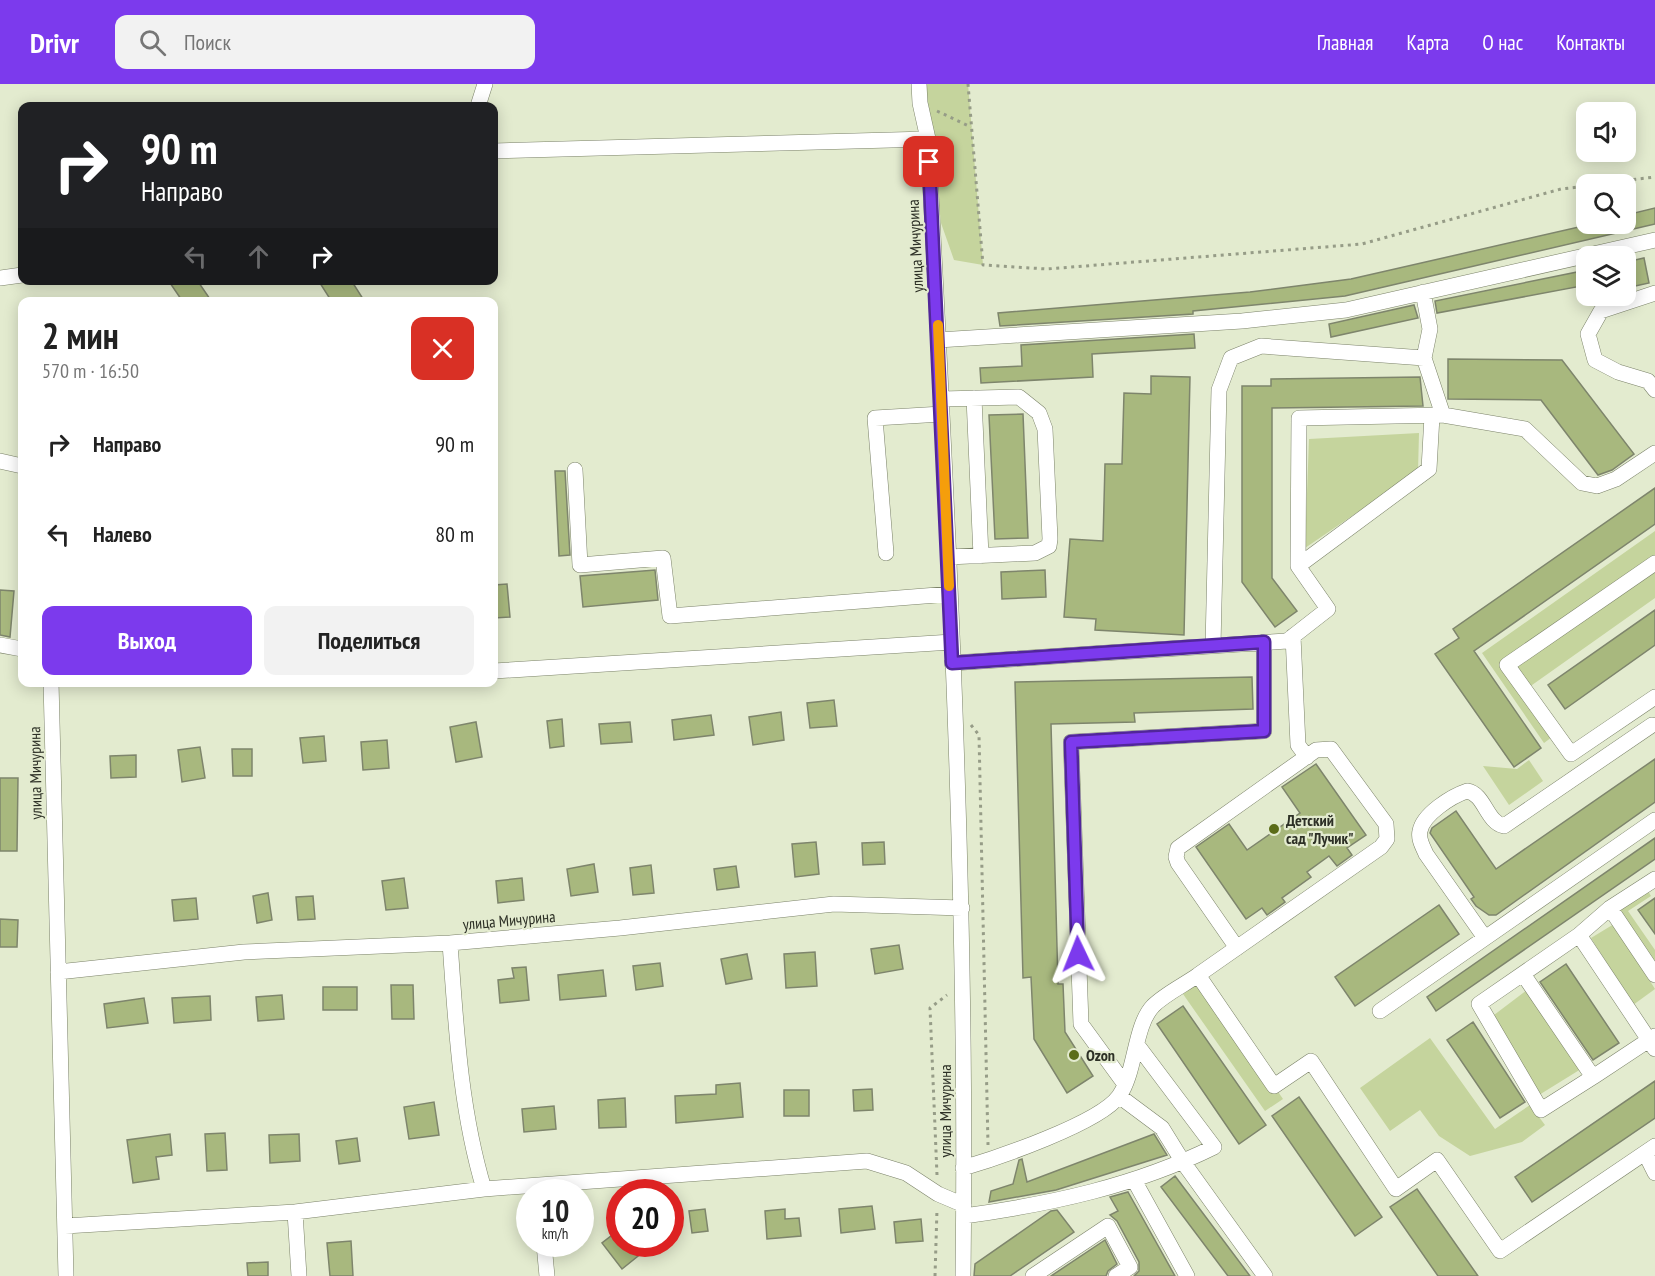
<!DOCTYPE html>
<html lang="ru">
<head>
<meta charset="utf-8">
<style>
  :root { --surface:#fff; --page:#f2f2f2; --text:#222; --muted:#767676; --accent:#7c3aed }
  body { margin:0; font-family:"PT Sans Narrow",sans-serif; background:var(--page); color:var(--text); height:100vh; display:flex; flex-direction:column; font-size:22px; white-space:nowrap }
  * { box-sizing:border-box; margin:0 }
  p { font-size:20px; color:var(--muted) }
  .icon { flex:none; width:33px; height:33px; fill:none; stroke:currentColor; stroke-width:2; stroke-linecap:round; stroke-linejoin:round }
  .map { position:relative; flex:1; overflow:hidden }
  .sheet { position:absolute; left:18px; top:213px; width:480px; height:390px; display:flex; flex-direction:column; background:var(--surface); border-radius:12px; box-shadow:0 3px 15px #0003 }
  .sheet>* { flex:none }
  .top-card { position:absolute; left:18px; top:18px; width:480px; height:183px; border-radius:12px; box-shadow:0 3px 15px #0003; background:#202124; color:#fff; overflow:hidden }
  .controls { position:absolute; left:1576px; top:18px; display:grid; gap:12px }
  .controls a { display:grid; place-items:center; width:60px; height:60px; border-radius:12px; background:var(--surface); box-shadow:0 3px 15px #0003; font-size:30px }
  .speed { position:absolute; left:516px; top:1095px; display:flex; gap:12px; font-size:30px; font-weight:700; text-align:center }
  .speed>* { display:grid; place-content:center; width:78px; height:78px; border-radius:50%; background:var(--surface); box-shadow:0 3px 15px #0003; line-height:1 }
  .speed small { font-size:15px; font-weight:400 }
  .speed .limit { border:9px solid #d22; background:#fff; color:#111 }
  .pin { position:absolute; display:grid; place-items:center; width:51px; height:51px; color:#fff; margin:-26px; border-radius:12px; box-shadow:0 3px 9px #0006 }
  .me { position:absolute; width:66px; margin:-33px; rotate:358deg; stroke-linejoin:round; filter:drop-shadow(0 0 4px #0008) }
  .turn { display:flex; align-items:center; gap:21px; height:126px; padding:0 24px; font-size:27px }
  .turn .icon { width:78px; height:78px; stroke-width:2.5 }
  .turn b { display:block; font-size:42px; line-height:51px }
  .lanes { display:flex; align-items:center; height:57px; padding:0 24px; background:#0003; justify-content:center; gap:30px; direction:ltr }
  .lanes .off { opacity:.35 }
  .round { display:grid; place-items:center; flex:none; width:63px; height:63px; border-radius:12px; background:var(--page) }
  .headline { display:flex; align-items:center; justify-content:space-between; height:102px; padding:0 24px }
  h1 { font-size:36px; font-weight:700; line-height:45px }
  .action { display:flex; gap:12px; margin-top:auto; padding:12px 24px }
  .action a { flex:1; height:69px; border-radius:12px; background:var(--accent); color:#fff; font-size:24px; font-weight:700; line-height:69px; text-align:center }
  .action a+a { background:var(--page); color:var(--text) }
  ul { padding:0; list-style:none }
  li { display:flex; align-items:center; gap:18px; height:90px; padding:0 24px }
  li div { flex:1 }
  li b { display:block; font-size:22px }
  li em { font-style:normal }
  header { display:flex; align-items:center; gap:36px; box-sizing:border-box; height:84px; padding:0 30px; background:var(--accent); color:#fff }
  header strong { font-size:28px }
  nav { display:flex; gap:33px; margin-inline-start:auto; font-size:21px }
  .search { width:420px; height:54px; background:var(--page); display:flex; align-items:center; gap:15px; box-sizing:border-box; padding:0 21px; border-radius:12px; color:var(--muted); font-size:22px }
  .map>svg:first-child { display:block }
  .green { fill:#c5d49d }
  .building { fill:#a8b87e; stroke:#7e856c; stroke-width:1.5 }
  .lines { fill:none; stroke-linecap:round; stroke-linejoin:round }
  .minor-casing { stroke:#7b8269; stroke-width:16 }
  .path { stroke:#969c87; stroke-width:3; stroke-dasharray:3 4.5; stroke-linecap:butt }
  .minor { stroke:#fff; stroke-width:15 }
  .route-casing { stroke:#51269a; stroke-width:15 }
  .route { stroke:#7c3aed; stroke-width:10 }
  .slow { stroke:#f59e0b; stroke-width:10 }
  .poi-dot { fill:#5b6c18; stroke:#e3ebcf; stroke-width:2 }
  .labels { text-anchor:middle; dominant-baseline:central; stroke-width:4.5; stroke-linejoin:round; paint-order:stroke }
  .street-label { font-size:16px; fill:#2d3026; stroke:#e3ebcf }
  .poi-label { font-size:16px; font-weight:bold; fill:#2d3026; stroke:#e3ebcf; text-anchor:start }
</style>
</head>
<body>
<header>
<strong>Drivr</strong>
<div class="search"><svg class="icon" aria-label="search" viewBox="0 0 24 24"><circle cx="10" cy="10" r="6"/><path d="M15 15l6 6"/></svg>Поиск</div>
<nav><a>Главная</a><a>Карта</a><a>О нас</a><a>Контакты</a></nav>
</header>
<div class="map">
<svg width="1655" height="1192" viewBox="0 0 1655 1192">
  <rect width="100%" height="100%" fill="#e3ebcf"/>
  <path class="green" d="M 919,0 L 968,0 L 983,181 L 954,176 L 941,139 L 934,76 Z
    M 1419,349 L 1418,387 L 1305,464 L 1309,355 Z
    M 1655,447 L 1655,514 L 1525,606 L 1556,650 L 1544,659 L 1482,569 Z
    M 1529,676 L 1543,697 L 1509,721 L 1483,682 L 1517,685 Z
    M 1645,802 L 1651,812 L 1628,827 L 1655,866 L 1655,891 L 1610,824 Z
    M 1614,840 L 1655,905 L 1633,921 L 1591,854 Z
    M 1202,896 L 1283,1015 L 1265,1027 L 1183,910 Z
    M 1527,906 L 1581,985 L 1539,1011 L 1494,931 Z
    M 1430,954 L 1495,1045 L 1530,1021 L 1545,1041 L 1522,1058 L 1470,1072 L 1439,1052 L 1420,1026 L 1390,1047 L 1360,1004 Z"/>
  <path class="building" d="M 1655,124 L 1655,140 L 1345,212 L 1193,227 L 1193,230 L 1000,242 L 998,229 L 1250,208 L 1351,195 L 1592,140 L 1626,140 L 1626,131 Z
    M 1644,174 L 1649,199 L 1626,204 L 1626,178 Z
    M 1587,186 L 1587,201 L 1437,229 L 1435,217 Z
    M 168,196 L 197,196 L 212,218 L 183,218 Z
    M 318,196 L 351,196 L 365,218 L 332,218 Z
    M 1414,221 L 1418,234 L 1331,253 L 1329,240 Z
    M 1194,250 L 1195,264 L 1092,270 L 1093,293 L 981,299 L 980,284 L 1022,282 L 1021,261 Z
    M 1448,275 L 1562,276 L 1634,370 L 1612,386 L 1598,391 L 1541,316 L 1448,315 Z
    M 1151,292 L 1190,293 L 1184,551 L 1095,546 L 1096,535 L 1064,533 L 1070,455 L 1103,457 L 1105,380 L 1122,380 L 1124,309 L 1151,310 Z
    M 1420,293 L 1423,322 L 1272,324 L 1272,494 L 1297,527 L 1275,543 L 1242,498 L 1242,302 L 1271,302 L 1271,295 Z
    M 1023,330 L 1028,454 L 995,455 L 989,331 Z
    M 555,387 L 565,387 L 570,471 L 559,472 Z
    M 1655,404 L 1655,440 L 1474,567 L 1541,664 L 1514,683 L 1435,570 L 1459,554 L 1453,545 Z
    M 655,486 L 658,516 L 583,523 L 580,492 Z
    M 1045,486 L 1046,513 L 1002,515 L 1001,488 Z
    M 507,500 L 510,533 L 494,534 L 494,501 Z
    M 0,506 L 14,507 L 10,553 L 0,551 Z
    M 1655,526 L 1655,561 L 1565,625 L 1548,601 Z
    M 1252,593 L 1253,625 L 1134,629 L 1135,638 L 1051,640 L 1058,900 L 1063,900 L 1065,948 L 1093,992 L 1067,1009 L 1034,955 L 1031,893 L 1023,894 L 1015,598 Z
    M 834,616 L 837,642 L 810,644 L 807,619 Z
    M 781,628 L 784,656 L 753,661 L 749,633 Z
    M 711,631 L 714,651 L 674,656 L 672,636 Z
    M 562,635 L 564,662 L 550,664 L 547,637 Z
    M 476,638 L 482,673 L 456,678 L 450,643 Z
    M 630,638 L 632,658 L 601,660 L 599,640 Z
    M 324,652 L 326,677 L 303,679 L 300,654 Z
    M 387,656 L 389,684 L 363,686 L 361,658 Z
    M 200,663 L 205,694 L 182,698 L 178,666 Z
    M 232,665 L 252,665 L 252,692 L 233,692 Z
    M 136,671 L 136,693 L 111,694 L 110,672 Z
    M 1655,675 L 1655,718 L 1496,831 L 1489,831 L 1476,822 L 1471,815 L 1474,813 L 1430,749 L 1432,744 L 1456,727 L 1496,785 Z
    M 1316,680 L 1366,751 L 1347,764 L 1352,771 L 1337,782 L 1329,772 L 1307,788 L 1311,793 L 1282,814 L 1285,818 L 1267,831 L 1262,824 L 1246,835 L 1196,763 L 1229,740 L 1247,766 L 1300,729 L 1282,703 Z
    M 0,694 L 18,694 L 17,767 L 0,767 Z
    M 1655,754 L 1655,775 L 1436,927 L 1427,913 Z
    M 816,758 L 819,790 L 795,793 L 792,760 Z
    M 884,758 L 885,780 L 863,781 L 862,759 Z
    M 594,780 L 598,808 L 571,812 L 567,785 Z
    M 651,781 L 654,809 L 633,811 L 630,784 Z
    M 736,782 L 739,803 L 717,806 L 714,785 Z
    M 404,794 L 408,824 L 386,826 L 382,797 Z
    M 522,794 L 524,816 L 498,819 L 496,797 Z
    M 268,809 L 272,836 L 257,839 L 253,812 Z
    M 313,812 L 315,835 L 298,836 L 296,813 Z
    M 196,814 L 198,835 L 174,837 L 172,816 Z
    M 1655,814 L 1655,850 L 1638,826 Z
    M 1439,821 L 1459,850 L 1355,922 L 1335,893 Z
    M 0,835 L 18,836 L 17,863 L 0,863 Z
    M 899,861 L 903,885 L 875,890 L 871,865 Z
    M 815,868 L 817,902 L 786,904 L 784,870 Z
    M 747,870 L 752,895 L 726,900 L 721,875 Z
    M 660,879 L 663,902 L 636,906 L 633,882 Z
    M 1566,880 L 1619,959 L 1593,976 L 1540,898 Z
    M 526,883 L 529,916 L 500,919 L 498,896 L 514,894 L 512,884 Z
    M 603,886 L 606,912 L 560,916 L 558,891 Z
    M 391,901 L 413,901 L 414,935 L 392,935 Z
    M 323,903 L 357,903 L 357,926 L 323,926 Z
    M 282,911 L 284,935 L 258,937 L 256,913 Z
    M 210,912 L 211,936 L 174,939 L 172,914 Z
    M 144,914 L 148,939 L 107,944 L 104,920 Z
    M 1183,922 L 1266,1041 L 1239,1060 L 1157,940 Z
    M 1473,938 L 1525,1018 L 1500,1034 L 1447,956 Z
    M 1655,997 L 1655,1034 L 1532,1118 L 1515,1093 Z
    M 740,999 L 743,1033 L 676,1039 L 675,1012 L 716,1010 L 716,1001 Z
    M 872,1005 L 873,1026 L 854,1027 L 853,1006 Z
    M 784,1006 L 809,1006 L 809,1032 L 784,1032 Z
    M 1299,1013 L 1382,1133 L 1355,1152 L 1272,1032 Z
    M 625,1014 L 626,1043 L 599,1044 L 598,1016 Z
    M 434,1018 L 439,1051 L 409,1055 L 404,1023 Z
    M 554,1022 L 556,1045 L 524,1048 L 522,1025 Z
    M 225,1049 L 227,1086 L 207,1087 L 205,1050 Z
    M 170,1050 L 172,1071 L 156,1073 L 159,1095 L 133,1099 L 127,1056 Z
    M 299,1050 L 300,1077 L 270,1079 L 269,1051 Z
    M 1154,1050 L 1167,1071 L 1056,1106 L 989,1118 L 991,1107 L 1013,1100 L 1019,1076 L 1022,1075 L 1027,1098 Z
    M 357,1054 L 360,1077 L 339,1080 L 336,1057 Z
    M 1175,1092 L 1250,1192 L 1228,1192 L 1161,1103 Z
    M 1417,1105 L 1478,1192 L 1438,1192 L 1390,1123 Z
    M 1128,1108 L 1175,1192 L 1134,1192 L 1139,1187 L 1139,1178 L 1117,1137 L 1110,1131 L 1118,1127 L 1110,1113 Z
    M 872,1122 L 875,1145 L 841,1149 L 839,1125 Z
    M 705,1125 L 708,1147 L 692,1149 L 689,1127 Z
    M 785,1125 L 785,1135 L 799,1134 L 801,1152 L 767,1155 L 765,1127 Z
    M 1057,1126 L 1074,1148 L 1010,1192 L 974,1192 L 975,1180 L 1051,1127 Z
    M 921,1135 L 923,1157 L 896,1159 L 894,1138 Z
    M 620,1145 L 620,1160 L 653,1160 L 622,1185 L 602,1159 Z
    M 1105,1156 L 1117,1180 L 1108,1187 L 1106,1192 L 1051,1192 Z
    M 351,1157 L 353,1192 L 330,1192 L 327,1159 Z
    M 268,1178 L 268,1192 L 248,1192 L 247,1179 Z"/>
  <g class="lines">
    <defs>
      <path id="minor" d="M 919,0 L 920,19 L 928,55 C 948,434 968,813 963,1192
        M 478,22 L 485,0
        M 494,67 L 928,55
        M 0,194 L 22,191
        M 1423,208 L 1430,245 L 1424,274 L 1443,331 L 1525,345 L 1582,399 L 1597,402 L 1616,395 L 1655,369
        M 1655,209 L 1601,227 L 1588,250 L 1595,276 L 1618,288 L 1648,297 L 1655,306
        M 938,256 L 1242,237 L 1346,226 L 1655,156
        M 974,314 L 981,472
        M 942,315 L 1019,313 L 1039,329 L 1045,345 L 1050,455 L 1049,462 L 1035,469 L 948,473
        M 1432,332 L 1429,385 L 1298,482 L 1299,334 L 1443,331
        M 0,377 L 22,382
        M 575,386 L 580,481 L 663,474 L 670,532 L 950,510
        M 886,469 L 875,334 L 942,330
        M 1655,479 L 1507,581 L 1571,670 L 1655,613
        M 1293,552 L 1298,661 L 1307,673
        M 0,561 L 22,565
        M 1213,562 L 1219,306 L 1231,274 L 1261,262 L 1424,274
        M 952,579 L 1287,557 L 1328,525 L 1298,482
        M 494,587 L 952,558
        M 51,598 L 66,1192
        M 1610,824 L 1655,795
        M 1485,854 L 1426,770 C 1423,763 1418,755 1420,747 C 1423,730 1452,712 1467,707 C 1485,710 1486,738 1504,742 L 1652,641
        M 450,859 C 456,942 460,1025 484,1105
        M 58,888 L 244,868 L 450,859 L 620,844 L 834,820 L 962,824
        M 1523,890 L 1593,993 L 1541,1026 L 1479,920 L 1579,851
        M 1198,891 L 1381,763 L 1387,755 L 1386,740 L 1331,665 L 1316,666 L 1178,764 L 1176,773 L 1178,779 L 1237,864
        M 1655,891 L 1610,824 L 1579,851 L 1655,965
        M 1380,927 L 1655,736
        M 1593,993 L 1655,952
        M 1124,999 L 1081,940 L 1071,658 L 1264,647 L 1264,558
        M 1119,1012 L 1162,1044 L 1183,1078 L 1265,1192
        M 1645,1069 L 1655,1089
        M 963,1084 C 997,1074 1100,1039 1119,1012 C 1136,988 1134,942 1153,922 C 1165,910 1184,901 1198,891 L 1274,1002 L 1311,977 L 1396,1105 L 1437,1076 L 1500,1167 L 1655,1062
        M 1134,1096 L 1187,1192
        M 295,1128 L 299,1192
        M 964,1132 C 1051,1120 1135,1102 1214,1063 L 1138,962
        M 65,1142 L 295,1128 L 484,1105 L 867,1077 L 906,1089 L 938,1110 L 964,1121
        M 544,1160 L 547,1192
        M 1033,1192 L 1108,1142 L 1130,1183 L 1116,1192"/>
    </defs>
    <use href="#minor" class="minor-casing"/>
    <path class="path" d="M 968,0 L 983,181 L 1047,185 L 1362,160 L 1561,105 L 1587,102
      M 937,27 L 971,43
      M 1596,100 L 1655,93
      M 971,641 L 979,651 L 988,1061
      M 937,1091 L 930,924 L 947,911
      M 935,1192 L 937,1125"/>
    <use href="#minor" class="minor"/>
  </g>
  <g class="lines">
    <defs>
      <path id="route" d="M 929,78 L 952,579 L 1264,558 L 1264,647 L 1071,658 L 1078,870"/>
    </defs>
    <use href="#route" class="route-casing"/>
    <use href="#route" class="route"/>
    <path class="slow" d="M 938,241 L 949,502"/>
  </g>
  <g class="poi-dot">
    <circle cx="1274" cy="745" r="6"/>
    <circle cx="1074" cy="971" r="6"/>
  </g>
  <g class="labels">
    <g class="street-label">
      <text transform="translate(915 162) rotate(-93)">улица Мичурина</text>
      <text transform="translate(35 689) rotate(-91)">улица Мичурина</text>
      <text transform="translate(509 836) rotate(-5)">улица Мичурина</text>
      <text transform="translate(945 1027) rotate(-90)">улица Мичурина</text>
    </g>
    <g class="poi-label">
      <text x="1286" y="736">Детский<tspan x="1286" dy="18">сад "Лучик"</tspan></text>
      <text x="1086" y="971">Ozon</text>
    </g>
  </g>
</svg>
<div class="controls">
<a><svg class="icon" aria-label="sound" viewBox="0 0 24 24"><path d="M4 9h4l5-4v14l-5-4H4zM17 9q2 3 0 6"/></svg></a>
<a><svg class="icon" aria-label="search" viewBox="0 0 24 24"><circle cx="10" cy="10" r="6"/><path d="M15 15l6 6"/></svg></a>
<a><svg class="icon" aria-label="layers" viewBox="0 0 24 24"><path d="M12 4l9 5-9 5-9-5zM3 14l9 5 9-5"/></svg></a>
</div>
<div class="speed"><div>10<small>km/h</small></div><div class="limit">20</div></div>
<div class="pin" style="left:929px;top:78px;background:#d93025"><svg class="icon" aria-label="arrive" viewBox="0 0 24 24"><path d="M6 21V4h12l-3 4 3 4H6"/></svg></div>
<svg class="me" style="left:1078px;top:870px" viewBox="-20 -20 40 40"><path d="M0-17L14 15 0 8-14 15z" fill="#7c3aed" stroke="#fff" stroke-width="4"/></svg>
<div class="top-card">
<div class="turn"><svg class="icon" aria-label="right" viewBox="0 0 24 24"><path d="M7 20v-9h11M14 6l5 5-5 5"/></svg><div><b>90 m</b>Направо</div></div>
<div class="lanes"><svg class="icon off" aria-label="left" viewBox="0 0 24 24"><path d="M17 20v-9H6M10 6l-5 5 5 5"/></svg><svg class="icon off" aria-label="ahead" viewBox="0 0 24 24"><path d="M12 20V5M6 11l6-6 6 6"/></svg><svg class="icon" aria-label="right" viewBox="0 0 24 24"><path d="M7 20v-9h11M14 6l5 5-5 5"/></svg></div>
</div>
<section class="sheet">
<div class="headline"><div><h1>2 мин</h1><p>570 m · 16:50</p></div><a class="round" style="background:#d93025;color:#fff"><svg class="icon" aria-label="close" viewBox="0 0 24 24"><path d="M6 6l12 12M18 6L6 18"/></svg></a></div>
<ul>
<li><svg class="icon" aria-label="right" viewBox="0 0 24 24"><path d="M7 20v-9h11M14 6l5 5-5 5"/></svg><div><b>Направо</b></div><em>90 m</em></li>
<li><svg class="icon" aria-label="left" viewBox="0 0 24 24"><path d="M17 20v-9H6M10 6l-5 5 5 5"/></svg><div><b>Налево</b></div><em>80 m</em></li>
</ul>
<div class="action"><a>Выход</a><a>Поделиться</a></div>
</section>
</div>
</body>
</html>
